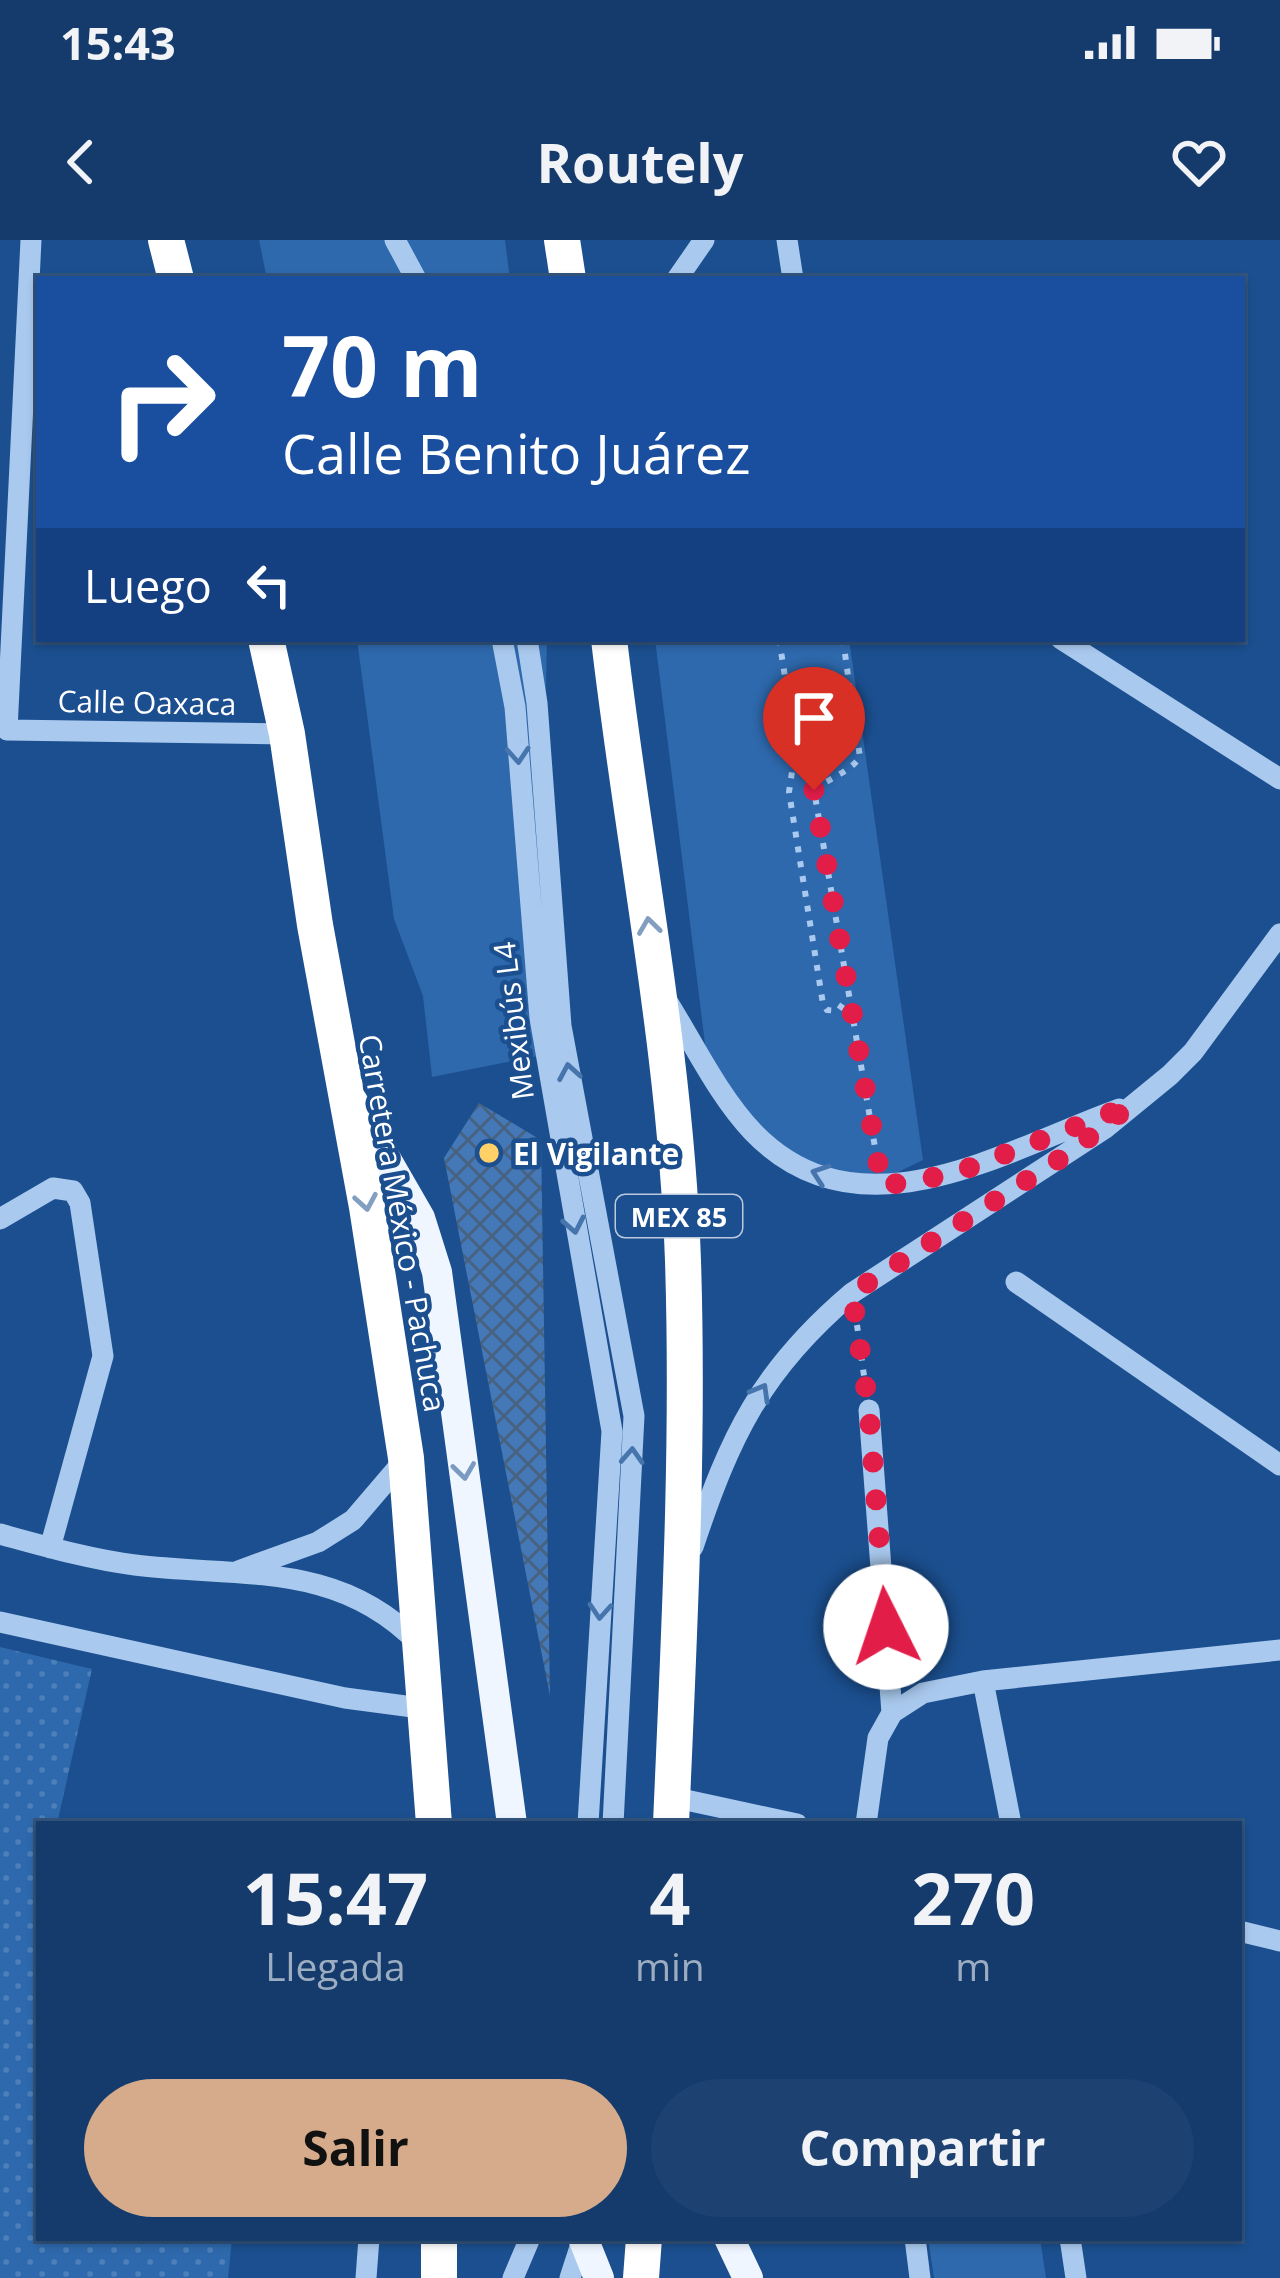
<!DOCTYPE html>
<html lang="es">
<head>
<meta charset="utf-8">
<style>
  :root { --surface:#143b6b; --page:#1d4271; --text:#f1f3f6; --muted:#9dadc1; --line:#33557e; --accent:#d6ab8b }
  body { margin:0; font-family:"Open Sans",sans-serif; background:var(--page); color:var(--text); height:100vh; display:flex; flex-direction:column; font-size:45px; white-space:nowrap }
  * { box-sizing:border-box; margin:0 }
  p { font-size:39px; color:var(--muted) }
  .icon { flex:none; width:66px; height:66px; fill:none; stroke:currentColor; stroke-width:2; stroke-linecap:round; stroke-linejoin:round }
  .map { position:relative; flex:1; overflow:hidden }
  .drawer { position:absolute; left:36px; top:1581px; width:1206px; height:420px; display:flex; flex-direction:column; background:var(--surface); border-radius:0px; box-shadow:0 3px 9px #0004,0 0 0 3px var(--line) }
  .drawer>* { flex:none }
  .banner { position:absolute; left:36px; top:36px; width:1209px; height:366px; border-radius:0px; box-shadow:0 3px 9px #0004,0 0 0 3px var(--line); background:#1a4fa0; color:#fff; overflow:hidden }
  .pin { position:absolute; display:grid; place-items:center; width:102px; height:102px; color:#fff; margin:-123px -51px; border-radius:50% 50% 50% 0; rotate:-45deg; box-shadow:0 0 12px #0007 }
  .pin .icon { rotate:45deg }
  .me { position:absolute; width:132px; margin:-66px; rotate:356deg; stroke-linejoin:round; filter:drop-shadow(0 0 9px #0008) }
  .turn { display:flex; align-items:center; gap:42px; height:252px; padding:0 48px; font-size:54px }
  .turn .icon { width:156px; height:156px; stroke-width:2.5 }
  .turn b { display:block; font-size:84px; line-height:102px }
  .then { display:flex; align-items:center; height:114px; padding:0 48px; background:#0003; gap:24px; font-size:45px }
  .eta { display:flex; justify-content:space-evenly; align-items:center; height:204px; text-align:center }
  .eta b { font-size:72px; font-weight:700; line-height:84px }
  .cta { display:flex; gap:24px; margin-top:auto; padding:24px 48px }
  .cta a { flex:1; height:138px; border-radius:72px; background:var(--accent); color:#111; font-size:48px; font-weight:700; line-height:138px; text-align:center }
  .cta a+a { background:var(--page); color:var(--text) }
  .status { display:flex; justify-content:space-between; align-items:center; height:84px; padding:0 60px; background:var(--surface); direction:ltr }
  .status svg { height:33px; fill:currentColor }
  header { display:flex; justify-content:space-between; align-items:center; height:156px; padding:0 48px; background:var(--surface); font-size:54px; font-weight:700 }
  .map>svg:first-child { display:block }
  .grass { fill:url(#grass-dots) }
  .park { fill:#2e69ad }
  .building { fill:url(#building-cross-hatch) }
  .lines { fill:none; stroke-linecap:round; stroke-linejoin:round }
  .path { stroke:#a9c9ee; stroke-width:6; stroke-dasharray:6 9; stroke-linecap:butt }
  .minor { stroke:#a9c9ee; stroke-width:21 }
  .major { stroke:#f0f6ff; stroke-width:30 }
  .highway { stroke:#fff; stroke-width:36 }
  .major-bridge { stroke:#f0f6ff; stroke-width:30 }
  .oneway { stroke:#4674ac }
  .oneway2 { stroke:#829ec1 }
  .oneway3 { stroke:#7b9ac1 }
  .route { stroke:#e11d48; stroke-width:21; stroke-dasharray:0 37.8 }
  .poi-dot { fill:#ffd166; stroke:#1b4f8f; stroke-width:4.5 }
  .labels { text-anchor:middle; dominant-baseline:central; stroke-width:9; stroke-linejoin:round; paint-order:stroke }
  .shield { fill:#1b4f8f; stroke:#bbcadd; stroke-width:3 }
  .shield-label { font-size:27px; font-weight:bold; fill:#fff }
  .street-label { font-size:30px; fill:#fff; stroke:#1b4f8f }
  .poi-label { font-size:30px; font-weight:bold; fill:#fff; stroke:#1b4f8f; text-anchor:start }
</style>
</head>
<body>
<div class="status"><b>15:43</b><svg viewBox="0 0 49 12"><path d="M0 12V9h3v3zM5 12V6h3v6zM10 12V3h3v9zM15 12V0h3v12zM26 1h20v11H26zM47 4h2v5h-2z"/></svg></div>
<header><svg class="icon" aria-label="back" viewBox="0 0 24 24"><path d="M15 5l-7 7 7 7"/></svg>Routely<svg class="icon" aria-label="heart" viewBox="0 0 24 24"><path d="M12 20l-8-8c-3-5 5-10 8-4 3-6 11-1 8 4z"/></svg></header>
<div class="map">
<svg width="1280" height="2038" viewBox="0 0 1280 2038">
  <defs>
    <pattern id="grass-dots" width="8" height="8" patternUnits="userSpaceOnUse" patternTransform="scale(3)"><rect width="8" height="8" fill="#2e69ad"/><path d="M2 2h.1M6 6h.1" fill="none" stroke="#4d80b9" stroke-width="1.8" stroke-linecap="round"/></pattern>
    <pattern id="building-cross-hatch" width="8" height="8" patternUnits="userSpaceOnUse" patternTransform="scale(3)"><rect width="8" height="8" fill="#4478b7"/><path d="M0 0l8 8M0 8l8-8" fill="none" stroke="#486282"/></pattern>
  </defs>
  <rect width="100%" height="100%" fill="#1b4f8f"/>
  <path class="grass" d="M 0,1407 L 92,1429 L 57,1584 L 39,1584 L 39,1664 L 34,1688 L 39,1690 L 39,1998 L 232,1998 L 228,2038 L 0,2038 Z"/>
  <path class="park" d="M 259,0 L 505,0 L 510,39 L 267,39 Z
    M 357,399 L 547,399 L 538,816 L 432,837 L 423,756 L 394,679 Z
    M 655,399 L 849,399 L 923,920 L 890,936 L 845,936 L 802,920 L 757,891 L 706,812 Z
    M 928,1998 L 1040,1998 L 1046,2038 L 934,2038 Z"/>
  <path class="building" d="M 479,863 L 541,900 L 550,1456 L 444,918 Z"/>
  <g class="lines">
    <path class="path" d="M 779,399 L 796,505 L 789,552 L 823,764 L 827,770 L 838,771 L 847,758
      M 843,399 L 852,465
      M 814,550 L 796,505 C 810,479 822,466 852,465 L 860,517 C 850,532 829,538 814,550 L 877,919
      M 857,1085 L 865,1143"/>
    <path class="minor" d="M 31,0 L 7,490 L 287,494
      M 395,0 L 416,39
      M 787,0 L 793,39
      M 677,39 L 704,0
      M 502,399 L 515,467 L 540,778 L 612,1191 L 588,1584
      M 527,399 L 537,463 L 561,786 L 634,1176 L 613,1584
      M 1061,399 L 1280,539
      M 667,761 C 694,804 718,855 753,892 C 859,1002 1003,911 1119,869
      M 0,979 L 53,948 L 73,951 L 80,963 L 103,1116 L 50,1308
      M 1016,1042 L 1280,1225
      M 869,1170 L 892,1473
      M 0,1294 C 44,1306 89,1319 135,1325 C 240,1338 337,1320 418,1403
      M 693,1307 C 730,1196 761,1130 852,1053 L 1104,889 L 1170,835 L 1193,812 L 1280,694
      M 238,1331 L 318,1302 L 353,1280 L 406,1218
      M 0,1382 L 345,1458 L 428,1469
      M 983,1441 L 1011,1584
      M 672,1557 L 797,1584
      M 866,1584 L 878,1498 L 892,1473 L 923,1453 L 983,1441 L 1280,1410
      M 1239,1691 L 1280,1701
      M 915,1998 L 920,2038
      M 1070,1998 L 1076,2038
      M 366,2038 L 369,1998
      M 513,2038 L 530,1998
      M 570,2038 L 583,1998"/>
    <path class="major" d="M 352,860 L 420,978 L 437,1032 L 512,1584
      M 729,1998 L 748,2038"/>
    <path class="highway" d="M 166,0 L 176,39
      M 562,0 L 568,39
      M 266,399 L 287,494 L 315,685 L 367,967 L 406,1218 L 434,1584
      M 609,399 C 633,606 676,812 683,1021 C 689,1209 679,1396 671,1584
      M 439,1998 L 439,2038
      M 641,2038 L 644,1998"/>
    <path class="major-bridge" d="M 583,1998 L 599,2038"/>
  </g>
  <defs><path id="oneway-chevron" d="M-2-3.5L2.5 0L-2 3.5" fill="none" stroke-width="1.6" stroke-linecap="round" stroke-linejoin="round" transform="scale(3)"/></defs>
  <g class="oneway">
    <use href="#oneway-chevron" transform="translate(518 515) rotate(86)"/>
    <use href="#oneway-chevron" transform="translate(569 832) rotate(-100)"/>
    <use href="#oneway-chevron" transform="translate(820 934) rotate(-161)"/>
    <use href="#oneway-chevron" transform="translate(574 985) rotate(79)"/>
    <use href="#oneway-chevron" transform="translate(761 1152) rotate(-60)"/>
    <use href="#oneway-chevron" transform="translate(632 1216) rotate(-87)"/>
    <use href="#oneway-chevron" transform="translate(600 1371) rotate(94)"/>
  </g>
  <g class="oneway2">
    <use href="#oneway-chevron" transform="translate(649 686) rotate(-98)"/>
    <use href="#oneway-chevron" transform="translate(366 962) rotate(80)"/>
  </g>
  <use class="oneway3" href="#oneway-chevron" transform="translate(464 1231) rotate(82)"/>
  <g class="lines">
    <path class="route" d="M 814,550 L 882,946 L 953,934 L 1131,865 L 1069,913 L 852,1053 L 869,1170 L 886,1387"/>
  </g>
  <circle class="poi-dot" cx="489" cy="913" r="12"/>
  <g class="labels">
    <rect class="shield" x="616" y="955" width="126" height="42" rx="9"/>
    <g class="shield-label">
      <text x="679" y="976">MEX 85</text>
    </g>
    <g class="street-label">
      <text transform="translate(147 462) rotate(1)">Calle Oaxaca</text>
      <text transform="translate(513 781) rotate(-97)">Mexibús L4</text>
      <text transform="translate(403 983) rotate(80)">Carretera México - Pachuca</text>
    </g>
    <g class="poi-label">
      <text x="513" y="913">El Vigilante</text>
    </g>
  </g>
</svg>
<div class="pin" style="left:814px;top:550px;background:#d93025"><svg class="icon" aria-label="arrive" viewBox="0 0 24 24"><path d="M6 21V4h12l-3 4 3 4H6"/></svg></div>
<svg class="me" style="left:886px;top:1387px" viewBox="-20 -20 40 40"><circle r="19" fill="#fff"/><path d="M0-13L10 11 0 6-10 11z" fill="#e11d48"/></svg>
<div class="banner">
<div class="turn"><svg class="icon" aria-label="right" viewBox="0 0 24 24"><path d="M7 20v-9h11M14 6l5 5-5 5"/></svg><div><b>70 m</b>Calle Benito Juárez</div></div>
<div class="then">Luego<svg class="icon" aria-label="left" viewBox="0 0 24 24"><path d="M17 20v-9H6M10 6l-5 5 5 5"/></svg></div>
</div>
<section class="drawer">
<div class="eta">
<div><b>15:47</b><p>Llegada</p></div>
<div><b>4</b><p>min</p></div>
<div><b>270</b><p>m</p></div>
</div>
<div class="cta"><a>Salir</a><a>Compartir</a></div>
</section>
</div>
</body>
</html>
